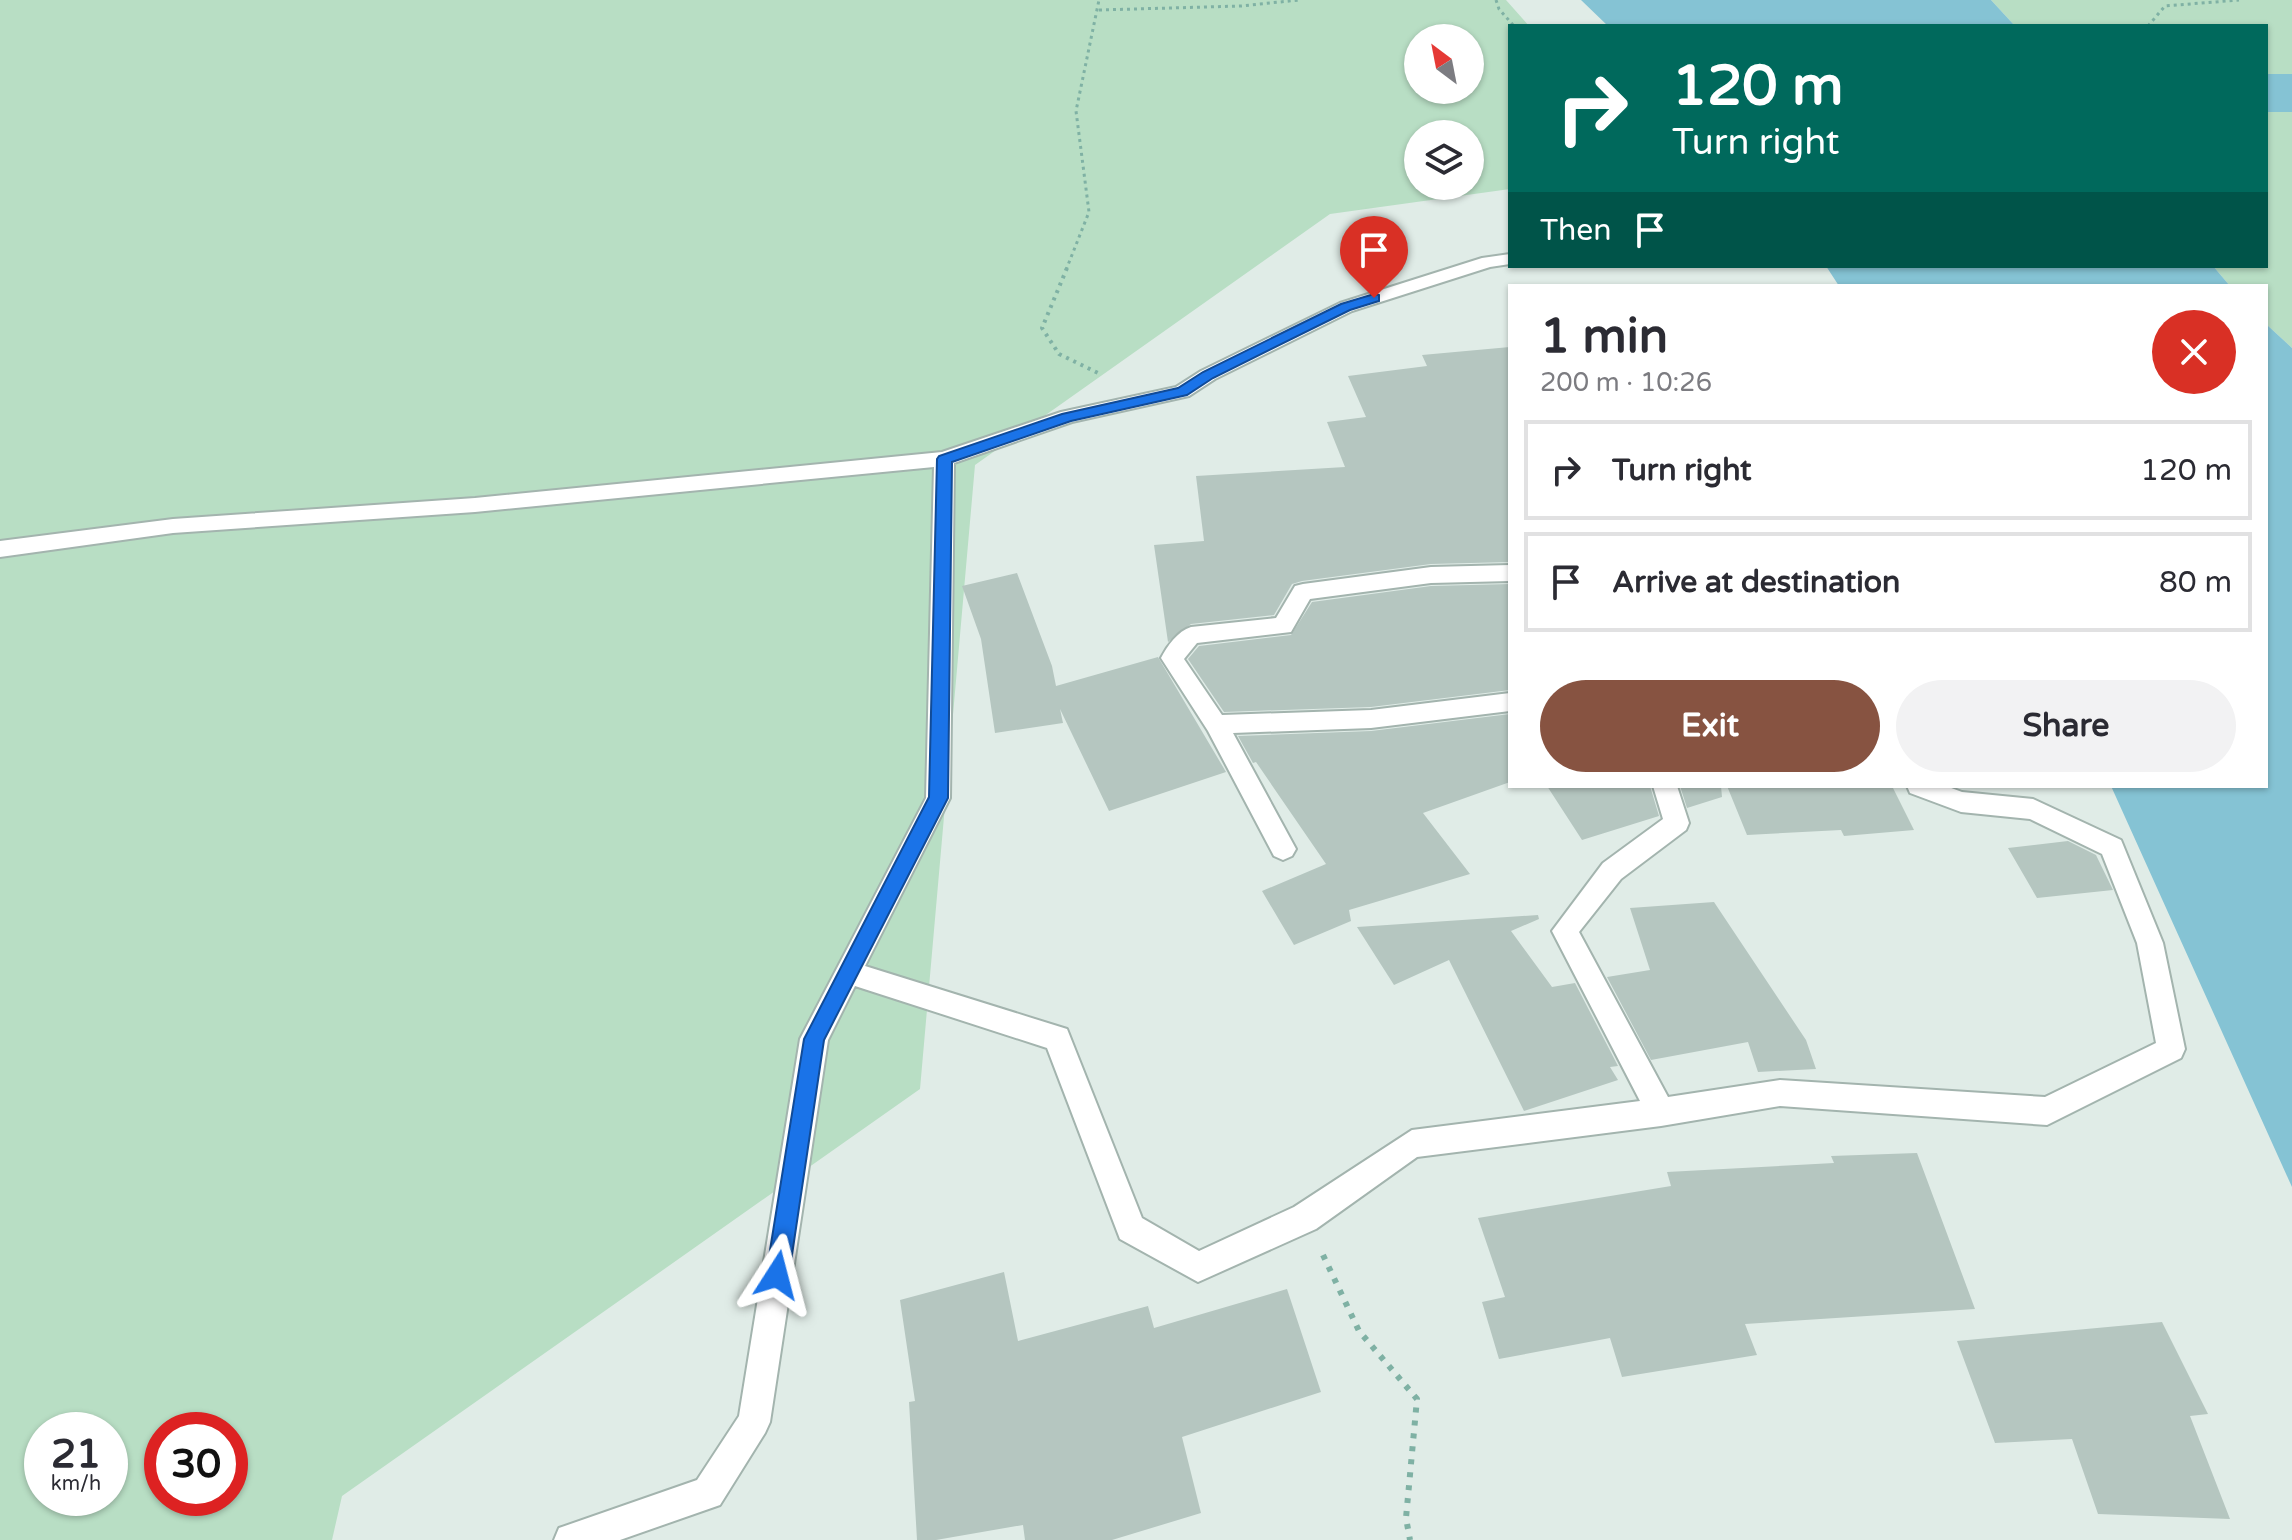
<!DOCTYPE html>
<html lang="en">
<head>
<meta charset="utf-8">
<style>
  :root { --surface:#fff; --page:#f2f2f3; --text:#2b2b33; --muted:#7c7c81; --line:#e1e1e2; --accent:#875341 }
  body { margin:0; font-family:"Varela Round",sans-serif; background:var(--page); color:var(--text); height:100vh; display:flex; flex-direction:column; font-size:30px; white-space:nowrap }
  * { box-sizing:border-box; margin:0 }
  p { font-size:26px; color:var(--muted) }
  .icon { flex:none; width:44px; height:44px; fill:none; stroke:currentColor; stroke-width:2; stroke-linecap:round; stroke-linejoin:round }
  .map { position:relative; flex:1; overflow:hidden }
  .sheet { position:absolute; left:1508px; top:284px; width:760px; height:504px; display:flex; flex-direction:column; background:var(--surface); border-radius:0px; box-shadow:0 2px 6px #0004 }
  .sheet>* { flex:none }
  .guide { position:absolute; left:1508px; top:24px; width:760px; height:244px; border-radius:0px; box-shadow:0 2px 6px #0004; background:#00695c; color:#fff; overflow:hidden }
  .needle { width:52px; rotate:328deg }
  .tools { position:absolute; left:1404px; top:24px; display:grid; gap:16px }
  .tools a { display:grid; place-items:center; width:80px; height:80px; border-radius:50%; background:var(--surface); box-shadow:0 2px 6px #0004; font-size:40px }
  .speed { position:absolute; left:24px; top:1412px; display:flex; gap:16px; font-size:40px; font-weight:700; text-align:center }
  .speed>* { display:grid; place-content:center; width:104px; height:104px; border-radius:50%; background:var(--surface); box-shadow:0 2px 6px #0004; line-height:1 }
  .speed small { font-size:20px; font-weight:400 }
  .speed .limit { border:12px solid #d22; background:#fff; color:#111 }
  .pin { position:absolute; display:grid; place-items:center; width:68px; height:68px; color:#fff; margin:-82px -34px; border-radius:50% 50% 50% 0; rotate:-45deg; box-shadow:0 0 8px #0007 }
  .pin .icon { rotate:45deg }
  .me { position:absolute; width:88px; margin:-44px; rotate:9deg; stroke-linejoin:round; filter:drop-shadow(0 0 6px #0008) }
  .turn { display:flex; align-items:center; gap:28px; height:168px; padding:0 32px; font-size:36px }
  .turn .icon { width:104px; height:104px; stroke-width:2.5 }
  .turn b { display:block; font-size:56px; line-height:68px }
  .then { display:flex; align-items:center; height:76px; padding:0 32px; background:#0003; gap:16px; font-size:30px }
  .round { display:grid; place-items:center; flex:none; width:84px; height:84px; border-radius:42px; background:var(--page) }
  .headline { display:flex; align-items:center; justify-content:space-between; height:136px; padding:0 32px }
  h1 { font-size:48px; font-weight:700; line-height:60px }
  .cta { display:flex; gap:16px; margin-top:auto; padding:16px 32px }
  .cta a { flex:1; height:92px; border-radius:48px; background:var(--accent); color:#fff; font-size:32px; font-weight:700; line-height:92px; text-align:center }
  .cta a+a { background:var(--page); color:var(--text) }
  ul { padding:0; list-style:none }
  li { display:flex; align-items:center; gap:24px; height:100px; margin:0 16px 12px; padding:0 16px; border:4px solid var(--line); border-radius:0px }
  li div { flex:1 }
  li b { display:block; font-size:30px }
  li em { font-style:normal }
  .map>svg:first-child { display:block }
  .green { fill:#b8dec4; fill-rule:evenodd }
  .water { fill:#85c3d4 }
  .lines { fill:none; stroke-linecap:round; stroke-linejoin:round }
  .river { fill:#85c3d4; fill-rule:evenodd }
  .building { fill:#b5c6c0 }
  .minor-casing { stroke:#a3b4ae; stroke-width:4 }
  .path-far2 { stroke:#7fb1a4; stroke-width:3; stroke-dasharray:3 4; stroke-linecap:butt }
  .path-far1 { stroke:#7fb1a4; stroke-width:4; stroke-dasharray:3 5; stroke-linecap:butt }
  .path { stroke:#7fb1a4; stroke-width:6; stroke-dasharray:5 8; stroke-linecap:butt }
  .minor { fill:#fff; fill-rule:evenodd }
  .route { fill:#1a73e8; stroke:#114b97; stroke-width:2 }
</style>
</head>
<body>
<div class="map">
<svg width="2292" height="1540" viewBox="0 0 2292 1540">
  <rect width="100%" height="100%" fill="#e0ece7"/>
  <path class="green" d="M 0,0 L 1506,0 L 1529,26 L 1510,26 L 1510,189 L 1330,214 L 975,465 L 920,1089 L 342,1496 L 332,1540 L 0,1540 ZM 1418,38 L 1470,38 L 1470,90 L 1418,90 ZM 1418,134 L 1470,134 L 1470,186 L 1418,186 ZM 42,1430 L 110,1430 L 110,1498 L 42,1498 ZM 162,1430 L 230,1430 L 230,1498 L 162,1498 Z
    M 1991,0 L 2292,0 L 2292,348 L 2266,324 L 2266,286 L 2230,286 L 2213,266 L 2266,266 L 2266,26 L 2015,26 Z"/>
  <path class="water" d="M 1581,0 L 1991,0 L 2015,26 L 1608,26 Z
    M 1826,266 L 2213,266 L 2230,286 L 1839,286 Z
    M 2266,324 L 2292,348 L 2292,1187 L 2111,786 L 2266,786 Z"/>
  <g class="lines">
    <path class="river" d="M 2266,74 L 2292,74 L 2292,112 L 2266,112 Z"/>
  </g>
  <path class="building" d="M 1510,347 L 1510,562 L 1431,564 L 1302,581 L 1292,584 L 1274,615 L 1191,624 L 1168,642 L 1154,545 L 1204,541 L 1196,476 L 1345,467 L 1327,422 L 1366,417 L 1348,376 L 1427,366 L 1422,355 Z
    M 1017,573 L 1052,666 L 1056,686 L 1158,657 L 1226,772 L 1109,811 L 1060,709 L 1063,723 L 995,733 L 981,639 L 962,586 Z
    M 1510,584 L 1510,690 L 1371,707 L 1224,712 L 1188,659 L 1199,646 L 1291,635 L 1312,602 L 1431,586 Z
    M 1510,714 L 1510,782 L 1423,813 L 1470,874 L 1349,910 L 1351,921 L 1294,945 L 1262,891 L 1326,864 L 1256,762 L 1253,763 L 1238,736 L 1371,731 Z
    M 1547,786 L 1650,786 L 1659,816 L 1582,840 Z
    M 1680,786 L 1721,786 L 1722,797 L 1687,808 Z
    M 1727,786 L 1892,786 L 1914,830 L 1844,836 L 1841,830 L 1747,835 Z
    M 2068,841 L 2096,855 L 2113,890 L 2037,898 L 2008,848 Z
    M 1714,902 L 1806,1040 L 1816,1069 L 1758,1072 L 1748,1042 L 1651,1060 L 1607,977 L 1650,970 L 1630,908 Z
    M 1538,915 L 1539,919 L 1511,931 L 1552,987 L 1575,983 L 1618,1066 L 1610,1067 L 1618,1080 L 1524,1111 L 1449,960 L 1394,985 L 1357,927 Z
    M 1917,1153 L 1975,1309 L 1745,1324 L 1757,1355 L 1622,1377 L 1610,1338 L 1499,1359 L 1482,1302 L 1505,1297 L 1478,1218 L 1671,1186 L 1667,1172 L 1834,1163 L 1831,1156 Z
    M 1004,1272 L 1018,1341 L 1148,1306 L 1154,1328 L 1287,1289 L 1321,1392 L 1182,1437 L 1201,1513 L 1112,1540 L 1025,1540 L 1023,1525 L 936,1540 L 917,1540 L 909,1402 L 915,1401 L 900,1300 Z
    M 2162,1322 L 2208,1414 L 2190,1416 L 2230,1519 L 2098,1514 L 2072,1439 L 1995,1443 L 1957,1341 Z"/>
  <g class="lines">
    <defs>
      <path id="minor" d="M 1510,254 L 1510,264 L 1490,267 L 1352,311 L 1215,379 L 1189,396 L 1072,422 L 954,463 L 950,798 L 865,966 L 1067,1029 L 1142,1218 L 1199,1251 L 1294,1207 L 1412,1130 L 1640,1101 L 1552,931 L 1603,863 L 1663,819 L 1653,786 L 1677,786 L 1689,823 L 1686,830 L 1621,879 L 1579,932 L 1668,1097 L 1780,1080 L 2045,1097 L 2156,1043 L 2137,943 L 2102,854 L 2030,819 L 1961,812 L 1910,793 L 1907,786 L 1946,786 L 1962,792 L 2033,799 L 2121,840 L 2163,943 L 2185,1049 L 2181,1058 L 2047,1125 L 1780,1106 L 1661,1126 L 1417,1157 L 1316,1229 L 1198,1282 L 1120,1239 L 1047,1048 L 855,986 L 828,1040 L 770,1422 L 765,1433 L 720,1505 L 620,1540 L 554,1540 L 559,1528 L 697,1480 L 739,1416 L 800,1039 L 926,798 L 934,467 L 475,512 L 173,533 L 0,557 L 0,541 L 173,519 L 475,498 L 942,452 L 1061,412 L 1176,387 L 1201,371 L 1340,303 L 1482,258 Z
        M 1510,565 L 1510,581 L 1431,583 L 1310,599 L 1291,632 L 1197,643 L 1184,659 L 1222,715 L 1371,710 L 1510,693 L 1510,711 L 1371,728 L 1233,733 L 1296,849 L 1292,856 L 1283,860 L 1274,856 L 1208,731 L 1161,658 C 1167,646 1178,631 1191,627 L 1276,618 L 1295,586 L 1303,584 L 1431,567 Z"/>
    </defs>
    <use href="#minor" class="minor-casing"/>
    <path class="path-far2" d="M 1496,0 L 1499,9 L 1514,26
      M 1099,10 L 1241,6 L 1299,0
      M 2148,26 L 2165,6 L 2239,0
      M 1066,270 L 1089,212 L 1076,111 L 1099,0"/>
    <path class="path-far1" d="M 1067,268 L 1042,328 L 1059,354 L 1098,373"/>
    <path class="path" d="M 1323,1255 L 1359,1331 L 1417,1399 L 1406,1518 L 1410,1540"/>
    <use href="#minor" class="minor"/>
  </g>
  <path class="route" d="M 1374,294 L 1379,295 L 1379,301 L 1350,310 L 1213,378 L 1187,395 L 1071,421 L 952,462 L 948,798 L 824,1040 L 789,1275 L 786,1283 L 777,1286 L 769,1283 L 766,1275 L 804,1039 L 929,797 L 937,459 L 939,456 L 1062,414 L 1178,388 L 1203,372 L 1341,304 Z"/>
</svg>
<div class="tools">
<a><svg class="needle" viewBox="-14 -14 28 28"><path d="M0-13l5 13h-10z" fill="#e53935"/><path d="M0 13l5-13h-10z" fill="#7c7c81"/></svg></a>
<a><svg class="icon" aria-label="layers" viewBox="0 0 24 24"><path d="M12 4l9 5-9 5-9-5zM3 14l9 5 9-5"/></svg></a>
</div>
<div class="speed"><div>21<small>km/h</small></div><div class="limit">30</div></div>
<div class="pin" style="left:1374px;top:298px;background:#d93025"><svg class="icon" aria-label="arrive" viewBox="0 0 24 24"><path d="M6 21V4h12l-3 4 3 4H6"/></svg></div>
<svg class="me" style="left:777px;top:1275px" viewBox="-20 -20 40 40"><path d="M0-17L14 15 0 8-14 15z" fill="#1a73e8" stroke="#fff" stroke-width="4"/></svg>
<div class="guide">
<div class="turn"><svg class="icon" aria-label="right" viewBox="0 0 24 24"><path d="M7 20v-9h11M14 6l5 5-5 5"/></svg><div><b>120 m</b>Turn right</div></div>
<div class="then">Then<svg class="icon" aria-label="arrive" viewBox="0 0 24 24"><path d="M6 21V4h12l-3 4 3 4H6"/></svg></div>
</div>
<section class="sheet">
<div class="headline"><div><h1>1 min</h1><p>200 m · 10:26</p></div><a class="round" style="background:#d93025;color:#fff"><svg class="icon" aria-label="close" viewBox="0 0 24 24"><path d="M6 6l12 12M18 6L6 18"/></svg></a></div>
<ul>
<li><svg class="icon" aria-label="right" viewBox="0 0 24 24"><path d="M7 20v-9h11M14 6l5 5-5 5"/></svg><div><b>Turn right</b></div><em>120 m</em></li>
<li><svg class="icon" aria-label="arrive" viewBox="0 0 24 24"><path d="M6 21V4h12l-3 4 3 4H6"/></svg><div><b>Arrive at destination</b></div><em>80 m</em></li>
</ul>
<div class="cta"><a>Exit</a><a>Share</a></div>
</section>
</div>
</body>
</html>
